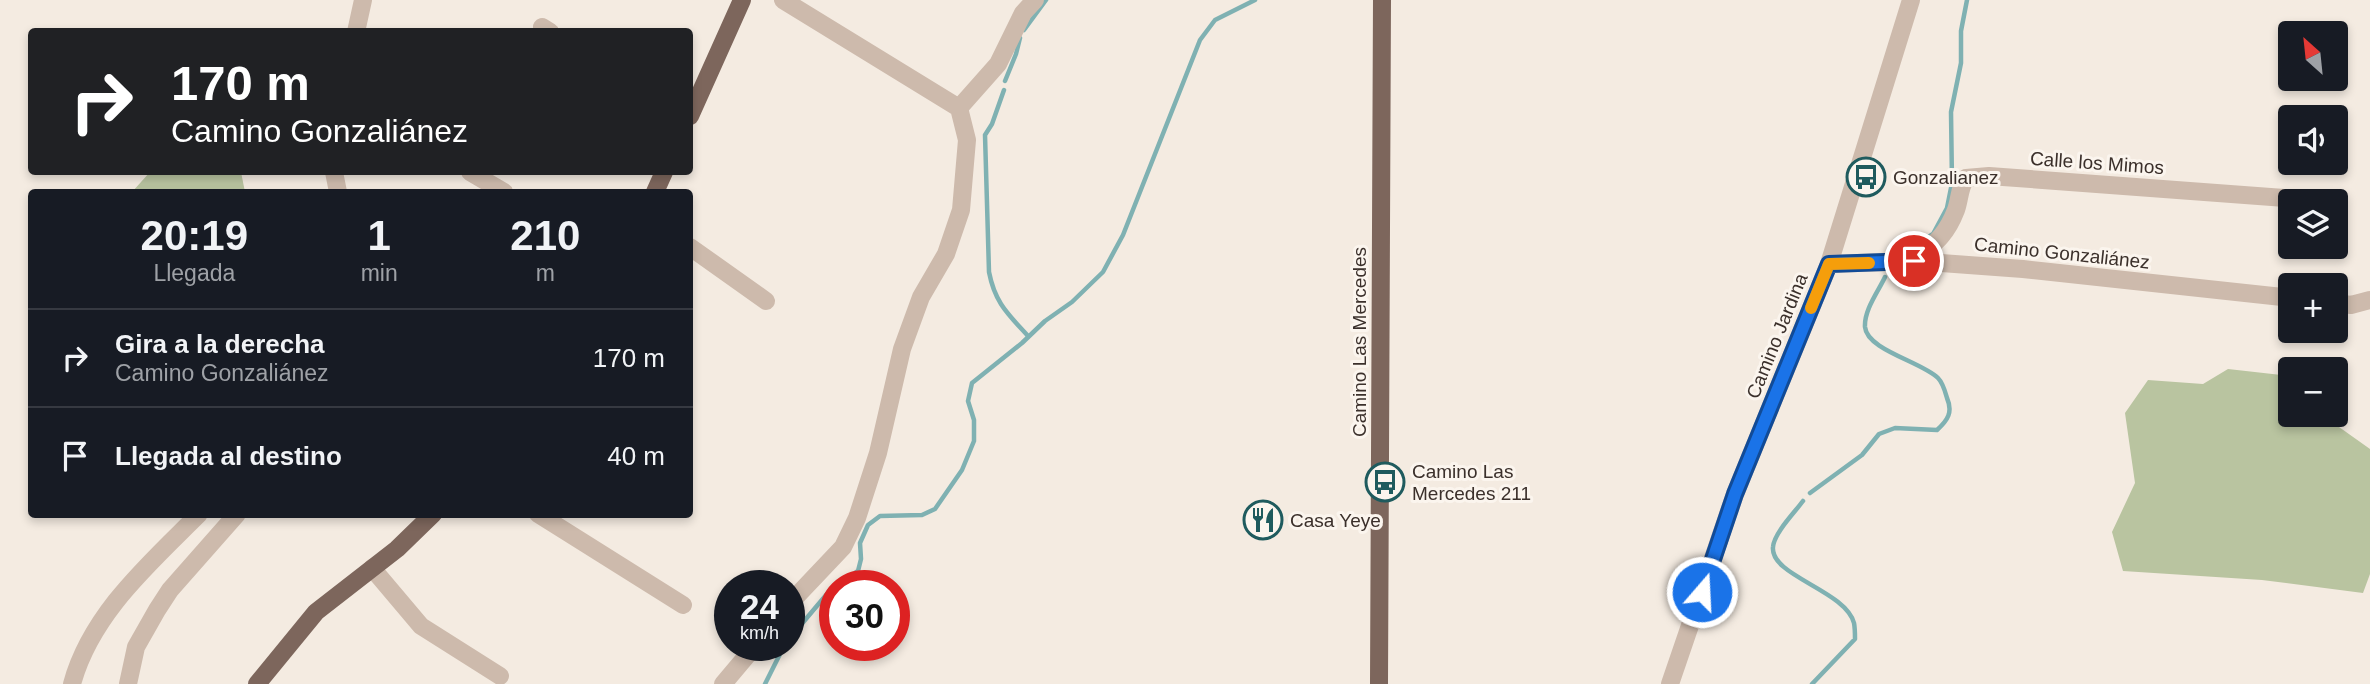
<!DOCTYPE html>
<html lang="es">
<head>
<meta charset="utf-8">
<style>
  :root { --surface:#171b24; --page:#242831; --text:#f1f3f6; --muted:#9ea1a6; --line:#363941 }
  body { margin:0; font-family:Arial,sans-serif; background:var(--page); color:var(--text); height:100vh; display:flex; flex-direction:column; font-size:26px; white-space:nowrap }
  * { box-sizing:border-box; margin:0 }
  p { font-size:23px; color:var(--muted) }
  .icon { flex:none; width:38px; height:38px; fill:none; stroke:currentColor; stroke-width:2; stroke-linecap:round; stroke-linejoin:round }
  .map { position:relative; flex:1; overflow:hidden }
  .side { position:absolute; left:28px; top:189px; width:665px; height:329px; display:flex; flex-direction:column; background:var(--surface); border-radius:7px; box-shadow:0 4px 10px #0003 }
  .side>* { flex:none }
  .hud { position:absolute; left:28px; top:28px; width:665px; height:147px; border-radius:7px; box-shadow:0 4px 10px #0003; background:#202124; color:#fff; overflow:hidden }
  .needle { width:46px; rotate:333deg }
  .buttons { position:absolute; left:2278px; top:21px; display:grid; gap:14px }
  .buttons a { display:grid; place-items:center; width:70px; height:70px; border-radius:7px; background:var(--surface); box-shadow:0 4px 10px #0003; font-size:35px }
  .speed { position:absolute; left:714px; top:570px; display:flex; gap:14px; font-size:35px; font-weight:700; text-align:center }
  .speed>* { display:grid; place-content:center; width:91px; height:91px; border-radius:50%; background:var(--surface); box-shadow:0 4px 10px #0003; line-height:1 }
  .speed small { font-size:18px; font-weight:400 }
  .speed .limit { border:10px solid #d22; background:#fff; color:#111 }
  .pin { position:absolute; display:grid; place-items:center; width:60px; height:60px; color:#fff; margin:-30px; border:4px solid #fff; border-radius:50%; box-shadow:0 2px 7px #0007 }
  .me { position:absolute; width:77px; margin:-38px; rotate:19deg; stroke-linejoin:round; filter:drop-shadow(0 0 5px #0008) }
  .turn { display:flex; align-items:center; gap:24px; height:147px; padding:0 28px; font-size:32px }
  .turn .icon { width:91px; height:91px; stroke-width:2.5 }
  .turn b { display:block; font-size:49px; line-height:60px }
  .eta { display:flex; justify-content:space-evenly; align-items:center; height:119px; text-align:center }
  .eta b { font-size:42px; font-weight:600; line-height:49px }
  ul { padding:0; list-style:none }
  li { display:flex; align-items:center; gap:21px; height:98px; padding:0 28px; border-top:2px solid var(--line) }
  li div { flex:1 }
  li b { display:block; font-size:26px }
  li em { font-style:normal }
  .map>svg:first-child { display:block }
  .green { fill:#b9c4a0 }
  .lines { fill:none; stroke-linecap:round; stroke-linejoin:round }
  .stream { stroke:#7fb1b2; stroke-width:4.5 }
  .minor { stroke:#cdbaac; stroke-width:18 }
  .major { stroke:#7d665c; stroke-width:18 }
  .route-casing { stroke:#114b97; stroke-width:18 }
  .route { stroke:#1a73e8; stroke-width:12 }
  .slow { stroke:#f59e0b; stroke-width:12 }
  .labels { text-anchor:middle; dominant-baseline:central; stroke-width:6; stroke-linejoin:round; paint-order:stroke }
  .street-label { font-size:19px; fill:#3b302b; stroke:#fbf5ee }
  .poi-label { font-size:19px; fill:#3b302b; stroke:#fbf5ee; text-anchor:start }
</style>
</head>
<body>
<div class="map">
<svg width="2370" height="684" viewBox="0 0 2370 684">
  <rect width="100%" height="100%" fill="#f4ebe1"/>
  <path class="green" d="M 150,172 L 241,172 L 245,192 L 132,192 Z
    M 2228,369 L 2291,376 L 2291,415 L 2332,415 L 2339,427 L 2370,449 L 2370,574 L 2363,593 L 2262,580 L 2123,571 L 2112,532 L 2135,483 L 2125,413 L 2148,380 L 2203,384 Z"/>
  <g class="lines">
    <path class="stream" d="M 1024,30 L 1046,0
      M 1005,81 L 1016,54 L 1020,38
      M 1004,90 L 992,124 L 985,135 L 989,272 C 995,303 1008,314 1028,336
      M 1901,255 L 1933,234 L 1947,208 L 1952,183 L 1951,112 L 1961,63 L 1961,31 L 1967,0
      M 1810,493 L 1862,455 L 1879,434 L 1895,428 L 1937,430 C 1948,420 1953,412 1947,398 C 1945,391 1943,383 1938,378 C 1922,362 1867,350 1865,327 C 1864,310 1878,292 1885,277
      M 1803,501 C 1795,512 1774,533 1773,547 C 1770,576 1845,590 1854,623 C 1855,628 1855,634 1855,639 L 1812,684
      M 789,639 L 832,588 L 858,571 L 861,559 L 860,543 L 868,525 L 880,516 L 922,515 L 935,509 L 962,470 L 974,441 L 974,420 L 968,401 L 972,383 L 1022,343 L 1045,321 L 1072,302 L 1103,272 L 1123,235 L 1200,40 L 1215,20 L 1255,0
      M 765,684 L 784,646"/>
    <path class="minor" d="M 783,0 L 959,108
      M 542,27 L 550,32
      M 356,32 L 363,0
      M 334,172 L 338,192
      M 470,172 L 504,192
      M 690,247 L 766,301
      M 1914,261 C 1934,244 1946,236 1956,210 C 1960,199 1959,188 1966,178 L 1989,176 L 2326,201
      M 1829,264 L 1914,261 L 2023,269 L 2291,298
      M 2336,303 L 2351,305 L 2370,300
      M 538,514 L 683,605
      M 372,568 L 421,626 L 500,676
      M 789,604 L 843,547 L 857,518 L 878,453 L 902,349 L 921,297 L 946,254 L 961,210 L 967,140 L 959,108 L 998,64 L 1023,13 L 1035,0
      M 72,684 C 91,614 149,564 199,514
      M 128,684 L 136,647 L 157,610 L 170,590 L 237,514
      M 723,684 L 755,646
      M 1670,684 L 1735,494 L 1829,264 L 1911,0"/>
    <path class="major" d="M 690,116 L 742,0
      M 655,192 L 664,172
      M 257,684 L 316,612 L 397,549 L 433,514
      M 1379,684 L 1382,0"/>
  </g>
  <g class="lines">
    <defs>
      <path id="route" d="M 1702,592 L 1735,494 L 1829,264 L 1914,261"/>
    </defs>
    <use href="#route" class="route-casing"/>
    <use href="#route" class="route"/>
    <path class="slow" d="M 1811,308 L 1829,264 L 1869,263"/>
  </g>
  <defs>
    <symbol id="bus-ring" viewBox="-11 -11 22 22"><circle r="9.5" fill="#fbf5ee" stroke="#1f5b5e" stroke-width="1.5"/><path d="M-5-6H5V4H4V6H2V4H-2V6H-4V4H-5ZM-3.5-4V0h7V-4ZM-3.5 1.2v1.5H-2V1.2ZM2 1.2v1.5H3.5V1.2Z" fill="#1f5b5e"/></symbol>
    <symbol id="restaurant-ring" viewBox="-11 -11 22 22"><circle r="9.5" fill="#fbf5ee" stroke="#1f5b5e" stroke-width="1.5"/><path d="M-5-6h1v4h1v-4h1v4h1v-4h1v5L-1.5 .5V6h-2V.5L-5-1ZM5-6V6H3V1.5H1.5Q1.5-4 5-6Z" fill="#1f5b5e"/></symbol>
  </defs>
  <g fill-rule="evenodd">
    <use href="#bus-ring" x="1844" y="155" width="44" height="44"/>
    <use href="#bus-ring" x="1363" y="460" width="44" height="44"/>
    <use href="#restaurant-ring" x="1241" y="498" width="44" height="44"/>
  </g>
  <g class="labels">
    <g class="street-label">
      <text transform="translate(2097 163) rotate(4)">Calle los Mimos</text>
      <text transform="translate(2062 253) rotate(6)">Camino Gonzaliánez</text>
      <text transform="translate(1777 336) rotate(-68)">Camino Jardina</text>
      <text transform="translate(1359 342) rotate(-90)">Camino Las Mercedes</text>
    </g>
    <g class="poi-label">
      <text x="1893" y="177">Gonzalianez</text>
      <text x="1412" y="471">Camino Las<tspan x="1412" dy="22">Mercedes 211</tspan></text>
      <text x="1290" y="520">Casa Yeye</text>
    </g>
  </g>
</svg>
<div class="buttons">
<a><svg class="needle" viewBox="-14 -14 28 28"><path d="M0-13l5 13h-10z" fill="#e53935"/><path d="M0 13l5-13h-10z" fill="#9ea1a6"/></svg></a>
<a><svg class="icon" aria-label="sound" viewBox="0 0 24 24"><path d="M4 9h4l5-4v14l-5-4H4zM17 9q2 3 0 6"/></svg></a>
<a><svg class="icon" aria-label="layers" viewBox="0 0 24 24"><path d="M12 4l9 5-9 5-9-5zM3 14l9 5 9-5"/></svg></a>
<a>+</a>
<a>−</a>
</div>
<div class="speed"><div>24<small>km/h</small></div><div class="limit">30</div></div>
<div class="pin" style="left:1914px;top:261px;background:#d93025"><svg class="icon" aria-label="arrive" viewBox="0 0 24 24"><path d="M6 21V4h12l-3 4 3 4H6"/></svg></div>
<svg class="me" style="left:1702px;top:592px" viewBox="-20 -20 40 40"><circle r="17" fill="#1a73e8" stroke="#fff" stroke-width="3"/><path d="M0-11L8 9 0 5-8 9z" fill="#fff"/></svg>
<div class="hud">
<div class="turn"><svg class="icon" aria-label="right" viewBox="0 0 24 24"><path d="M7 20v-9h11M14 6l5 5-5 5"/></svg><div><b>170 m</b>Camino Gonzaliánez</div></div>
</div>
<section class="side">
<div class="eta">
<div><b>20:19</b><p>Llegada</p></div>
<div><b>1</b><p>min</p></div>
<div><b>210</b><p>m</p></div>
</div>
<ul>
<li><svg class="icon" aria-label="right" viewBox="0 0 24 24"><path d="M7 20v-9h11M14 6l5 5-5 5"/></svg><div><b>Gira a la derecha</b><p>Camino Gonzaliánez</p></div><em>170 m</em></li>
<li><svg class="icon" aria-label="arrive" viewBox="0 0 24 24"><path d="M6 21V4h12l-3 4 3 4H6"/></svg><div><b>Llegada al destino</b></div><em>40 m</em></li>
</ul>
</section>
</div>
</body>
</html>
